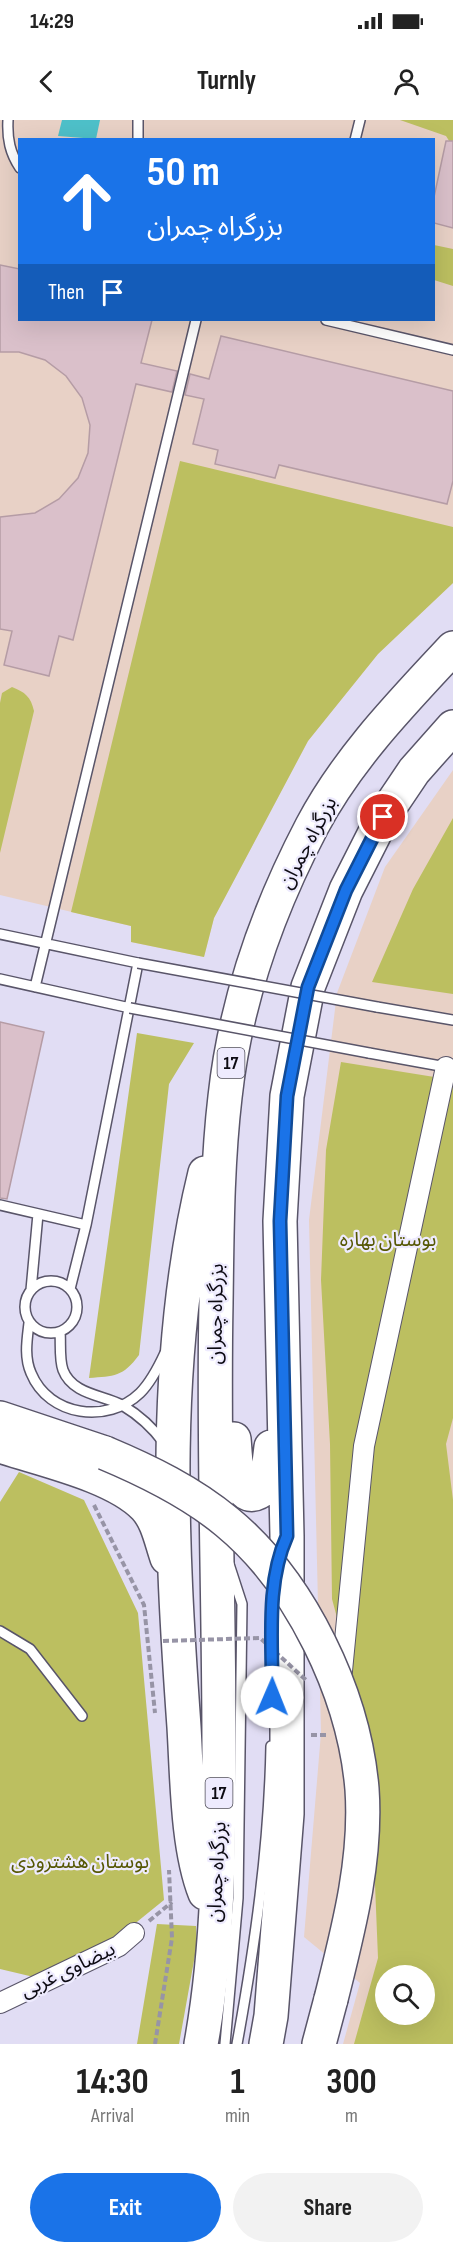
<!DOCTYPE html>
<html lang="en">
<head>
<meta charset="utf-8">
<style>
  :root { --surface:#fff; --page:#f2f2f2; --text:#222; --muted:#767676; --accent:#1a73e8 }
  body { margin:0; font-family:"Sofia Sans Condensed","Noto Sans Arabic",sans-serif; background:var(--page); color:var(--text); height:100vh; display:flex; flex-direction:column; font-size:22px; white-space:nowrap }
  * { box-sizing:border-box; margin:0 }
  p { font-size:20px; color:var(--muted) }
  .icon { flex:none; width:33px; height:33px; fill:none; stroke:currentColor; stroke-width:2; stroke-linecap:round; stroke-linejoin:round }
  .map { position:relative; height:1924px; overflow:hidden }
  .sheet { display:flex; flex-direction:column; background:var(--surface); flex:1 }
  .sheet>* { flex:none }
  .top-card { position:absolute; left:18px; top:18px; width:417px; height:183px; border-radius:0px; box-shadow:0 6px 24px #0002; background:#1a73e8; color:#fff; overflow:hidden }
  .controls { position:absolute; left:375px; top:1845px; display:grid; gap:12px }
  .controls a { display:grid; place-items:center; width:60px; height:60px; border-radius:50%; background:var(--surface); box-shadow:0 6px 24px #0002; font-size:30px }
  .pin { position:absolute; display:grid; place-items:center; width:51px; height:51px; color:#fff; margin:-26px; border:3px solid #fff; border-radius:50%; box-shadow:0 2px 6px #0007 }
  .me { position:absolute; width:66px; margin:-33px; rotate:1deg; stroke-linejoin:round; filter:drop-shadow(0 0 4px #0008) }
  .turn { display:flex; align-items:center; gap:21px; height:126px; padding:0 30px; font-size:27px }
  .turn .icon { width:78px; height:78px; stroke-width:2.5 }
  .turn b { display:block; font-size:42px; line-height:51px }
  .then { display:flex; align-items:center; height:57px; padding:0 30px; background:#0003; gap:12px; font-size:22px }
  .eta { display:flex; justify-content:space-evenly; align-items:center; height:102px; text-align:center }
  .eta b { font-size:36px; font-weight:700; line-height:42px }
  .button { display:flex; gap:12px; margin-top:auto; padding:12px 30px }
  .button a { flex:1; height:69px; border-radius:36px; background:var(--accent); color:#fff; font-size:24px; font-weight:700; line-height:69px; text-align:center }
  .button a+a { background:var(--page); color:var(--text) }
  .status { display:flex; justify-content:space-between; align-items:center; height:42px; padding:0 30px; background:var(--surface); direction:ltr }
  .status svg { height:16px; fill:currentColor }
  header { display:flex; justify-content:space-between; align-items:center; height:78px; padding:0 30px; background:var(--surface); font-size:27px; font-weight:700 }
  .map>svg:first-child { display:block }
  .commercial { fill:#e8d1c6; fill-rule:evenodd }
  .green { fill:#bcbf60; fill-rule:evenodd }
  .water { fill:#4ec0c9 }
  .building { fill:#dac0ca; stroke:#b59ca5; stroke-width:1.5 }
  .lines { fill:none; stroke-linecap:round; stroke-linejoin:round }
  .lane-casing { stroke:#595569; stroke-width:12 }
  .street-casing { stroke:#595569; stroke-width:22 }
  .highway-casing { stroke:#595569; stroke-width:36 }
  .path { stroke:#9794a6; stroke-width:4; stroke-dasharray:6 3; stroke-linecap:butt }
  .lane { stroke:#fff; stroke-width:9 }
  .street { stroke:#fff; stroke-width:20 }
  .highway { stroke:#fff; stroke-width:33 }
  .lane-bridge-casing { stroke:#595569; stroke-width:12; stroke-linecap:butt }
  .highway-bridge-casing { stroke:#595569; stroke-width:36; stroke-linecap:butt }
  .path-bridge { stroke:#9794a6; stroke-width:4; stroke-dasharray:6 3; stroke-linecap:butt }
  .lane-bridge { stroke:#fff; stroke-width:9 }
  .highway-bridge { stroke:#fff; stroke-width:33 }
  .route-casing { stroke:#114b97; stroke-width:15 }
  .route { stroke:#1a73e8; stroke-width:10 }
  .labels { text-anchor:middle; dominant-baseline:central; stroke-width:4.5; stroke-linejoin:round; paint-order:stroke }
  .shield { fill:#eeebfe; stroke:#504e59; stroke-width:1.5 }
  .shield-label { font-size:18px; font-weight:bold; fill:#0c0a12 }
  .street-label { font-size:20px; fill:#0c0a12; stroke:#eeebfe }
  .park-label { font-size:20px; fill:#565704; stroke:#eeebfe }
</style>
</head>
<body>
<div class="status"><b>14:29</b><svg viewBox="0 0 49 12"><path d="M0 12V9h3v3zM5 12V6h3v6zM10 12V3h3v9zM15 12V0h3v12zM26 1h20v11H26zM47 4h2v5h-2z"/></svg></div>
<header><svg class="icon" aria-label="back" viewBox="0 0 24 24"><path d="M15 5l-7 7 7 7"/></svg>Turnly<svg class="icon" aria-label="person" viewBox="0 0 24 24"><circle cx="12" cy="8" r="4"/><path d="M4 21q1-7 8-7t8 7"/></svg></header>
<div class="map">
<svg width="453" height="1924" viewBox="0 0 453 1924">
  <rect width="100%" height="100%" fill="#e1ddf4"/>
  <path class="commercial" d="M 0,0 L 453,0 L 453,463 L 378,534 L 308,621 L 214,798 L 204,837 L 131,822 L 131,806 L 0,775 ZM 20,20 L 434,20 L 434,200 L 20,200 Z
    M 453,650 L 453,1924 L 343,1924 L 360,1863 L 304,1817 L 321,1613 L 309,1100 L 337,873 L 385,747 ZM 386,1856 L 424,1856 L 424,1894 L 386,1894 Z"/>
  <path class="green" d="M 400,0 L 453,0 L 453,27 L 446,16 Z
    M 434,125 L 453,129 L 453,166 L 434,160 Z
    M 180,341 L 453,407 L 453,463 L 378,534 L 308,621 L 214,798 L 204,837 L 131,822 L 131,806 L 71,792 Z
    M 12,567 C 25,572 31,577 34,591 L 0,733 L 0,583 L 2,573 Z
    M 453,698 L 453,874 L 372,862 L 413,769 Z
    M 137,913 L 194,923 L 169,964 L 139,1235 C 123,1257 114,1256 89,1258 Z
    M 341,942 L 453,960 L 453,1298 L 446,1324 L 453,1380 L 453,1924 L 354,1924 L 378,1838 L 369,1617 L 332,1479 L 330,1324 L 321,1160 L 326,1030 ZM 386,1856 L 424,1856 L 424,1894 L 386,1894 Z
    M 19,1352 L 84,1380 L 138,1493 L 164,1780 L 122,1814 L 38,1858 L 0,1849 L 0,1382 Z
    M 157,1804 L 196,1806 L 197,1824 L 179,1924 L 137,1924 Z"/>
  <path class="water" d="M 62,0 L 100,0 L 96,19 L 58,16 Z"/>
  <path class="building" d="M 446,21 L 453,21 L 453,108 L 434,103 L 434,77 Z
    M 0,145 L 20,149 L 20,200 L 152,200 L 141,243 L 177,251 L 172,272 L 136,264 L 73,520 L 59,516 L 49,556 L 4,545 L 12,511 L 0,509 L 0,397 L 35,393 L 59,379 L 78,358 L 88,333 L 90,305 L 82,278 L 66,256 L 45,240 L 19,232 L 0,232 Z
    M 221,216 L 453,271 L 453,361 L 447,384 L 279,345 L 275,358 L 215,344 L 218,330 L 193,324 L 204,279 L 185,275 L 190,254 L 209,259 Z
    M 0,902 L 44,912 L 7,1079 L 0,1078 Z"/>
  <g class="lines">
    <defs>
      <path id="lane" d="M 8,0 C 7,19 10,33 20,48
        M 138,0 L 138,20
        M 355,20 L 360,0
        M 326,200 L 453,230
        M 0,814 L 138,843 L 86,1105 L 70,1169
        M 0,859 L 130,888
        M 35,867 L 196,200
        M 377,887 L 453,900
        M 369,933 L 446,947
        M 0,1085 L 86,1105
        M25 1187a26 26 0 1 1 52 0a26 26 0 1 1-52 0Z
        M 31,1170 L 38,1094
        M 29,1203 C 27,1220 24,1237 31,1253 C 49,1297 108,1304 140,1273 C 151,1262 159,1246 165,1233
        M 60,1212 C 61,1223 59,1239 63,1250 C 72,1274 102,1275 122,1285 C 137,1294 153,1308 164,1323
        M 0,1511 L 30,1529 L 82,1596
        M 225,1924 L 238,1778 L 242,1484 L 229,1444
        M 237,1924 C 255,1825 269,1727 271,1626"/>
      <path id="street" d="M 341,1561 L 364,1326 L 446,947
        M 0,1883 L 119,1826 L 134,1813"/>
      <path id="highway" d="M 0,1298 L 105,1333
        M 234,1319 C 236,1336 235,1395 266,1367 L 271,1327
        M 0,1326 C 42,1340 114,1355 145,1387 C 158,1401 161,1421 167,1438
        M 205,1773 C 187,1728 187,1656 184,1607 C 171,1423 161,1233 205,1053
        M 201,1924 C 219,1825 219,1724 219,1624 C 219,1477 213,1330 216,1183 C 217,1115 217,1045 225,977 C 235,884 268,790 312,706 C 348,638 401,584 453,528
        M 266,1924 L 271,1896 L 287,1694 L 287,1416 L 280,1101 L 287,976 L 308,867 L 346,770 L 383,697 L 414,651 L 453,607
        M 319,1924 L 331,1879"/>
    </defs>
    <use href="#lane" class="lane-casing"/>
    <use href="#street" class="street-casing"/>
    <use href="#highway" class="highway-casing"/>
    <path class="path" d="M 94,1385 L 144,1485 L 155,1593
      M 311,1615 L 327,1615
      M 149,1801 L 172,1782
      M 155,1924 L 172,1818 L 169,1750"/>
    <use href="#lane" class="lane"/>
    <use href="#street" class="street"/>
    <use href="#highway" class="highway"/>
    <defs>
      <path id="lane-bridge" d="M 138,843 L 377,887
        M 130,888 L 369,933"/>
      <path id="highway-bridge" d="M 105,1333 C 148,1351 191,1372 227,1402 C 301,1463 354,1574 362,1669 C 367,1740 348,1811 331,1879"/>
    </defs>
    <use href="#lane-bridge" class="lane-bridge-casing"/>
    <use href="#highway-bridge" class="highway-bridge-casing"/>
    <path class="path-bridge" d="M 163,1521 L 260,1518 L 306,1560"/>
    <use href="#lane-bridge" class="lane-bridge"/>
    <use href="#highway-bridge" class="highway-bridge"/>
  </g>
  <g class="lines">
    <defs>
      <path id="route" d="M 272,1577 C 273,1524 265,1465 287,1416 L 280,1101 L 287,976 L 308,867 L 346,770 L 383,697"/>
    </defs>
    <use href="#route" class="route-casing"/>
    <use href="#route" class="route"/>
  </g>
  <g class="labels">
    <g class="shield">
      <rect x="217.5" y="928" width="27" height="30" rx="4.5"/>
      <rect x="205.5" y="1658" width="27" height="30" rx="4.5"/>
    </g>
    <g class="shield-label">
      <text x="231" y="943">17</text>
      <text x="219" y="1673">17</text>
    </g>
    <g class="street-label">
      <text transform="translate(308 723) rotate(-62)">بزرگراه چمران</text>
      <text transform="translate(216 1194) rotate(-89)">بزرگراه چمران</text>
      <text transform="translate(217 1752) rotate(-87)">بزرگراه چمران</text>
      <text transform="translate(68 1850) rotate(-26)">بیضاوی غربی</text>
    </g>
    <g class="park-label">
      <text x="388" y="1120">بوستان بهاره</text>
      <text x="80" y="1742">بوستان هشترودی</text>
    </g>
  </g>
</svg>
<div class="controls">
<a><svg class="icon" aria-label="search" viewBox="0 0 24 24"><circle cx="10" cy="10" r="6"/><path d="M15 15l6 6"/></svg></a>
</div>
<div class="pin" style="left:383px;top:697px;background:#d93025"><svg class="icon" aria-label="arrive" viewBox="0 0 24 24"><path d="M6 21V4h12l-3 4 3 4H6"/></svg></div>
<svg class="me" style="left:272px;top:1577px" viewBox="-20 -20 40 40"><circle r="19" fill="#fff"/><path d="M0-13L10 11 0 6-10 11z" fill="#1a73e8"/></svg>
<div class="top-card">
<div class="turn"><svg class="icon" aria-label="ahead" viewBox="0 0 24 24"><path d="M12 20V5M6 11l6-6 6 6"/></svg><div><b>50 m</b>بزرگراه چمران</div></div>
<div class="then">Then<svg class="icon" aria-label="arrive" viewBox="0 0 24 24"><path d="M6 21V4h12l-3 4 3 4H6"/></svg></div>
</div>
</div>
<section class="sheet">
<div class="eta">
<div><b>14:30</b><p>Arrival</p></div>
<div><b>1</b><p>min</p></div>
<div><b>300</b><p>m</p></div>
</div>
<div class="button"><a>Exit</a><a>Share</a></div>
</section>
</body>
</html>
